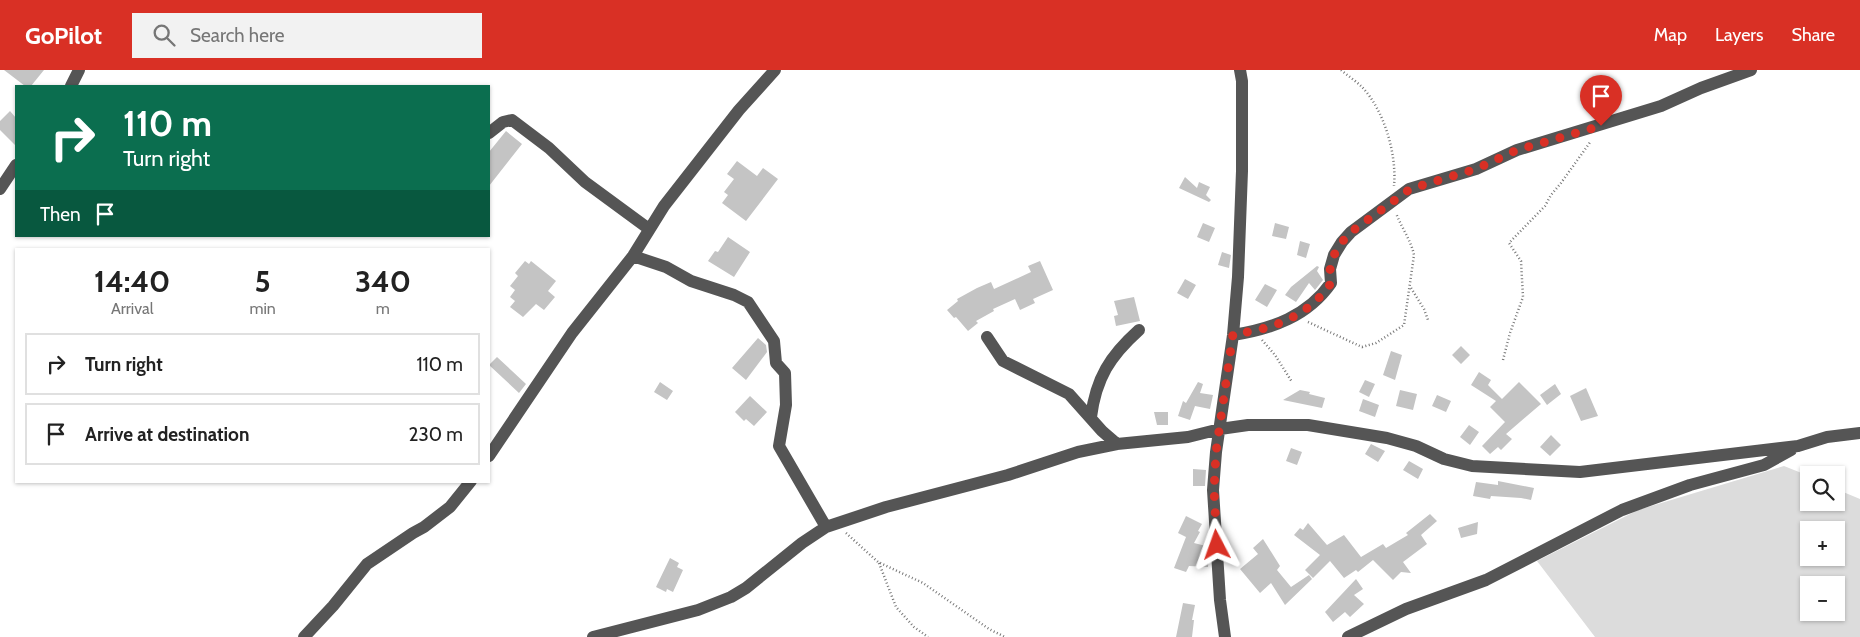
<!DOCTYPE html>
<html lang="en">
<head>
<meta charset="utf-8">
<style>
  :root { --surface:#fff; --page:#f2f2f2; --text:#222; --muted:#767676; --line:#e0e0e0; --accent:#d93025 }
  body { margin:0; font-family:Cabin,sans-serif; background:var(--page); color:var(--text); height:100vh; display:flex; flex-direction:column; font-size:19px; white-space:nowrap }
  * { box-sizing:border-box; margin:0 }
  p { font-size:16px; color:var(--muted) }
  .icon { flex:none; width:28px; height:28px; fill:none; stroke:currentColor; stroke-width:2; stroke-linecap:round; stroke-linejoin:round }
  .map { position:relative; flex:1; overflow:hidden }
  .panel { position:absolute; left:15px; top:178px; width:475px; height:235px; display:flex; flex-direction:column; background:var(--surface); border-radius:0px; box-shadow:0 1px 4px #0004 }
  .panel>* { flex:none }
  .hud { position:absolute; left:15px; top:15px; width:475px; height:152px; border-radius:0px; box-shadow:0 1px 4px #0004; background:#0b6e4f; color:#fff; overflow:hidden }
  .controls { position:absolute; left:1800px; top:396px; display:grid; gap:10px }
  .controls a { display:grid; place-items:center; width:45px; height:45px; border-radius:0px; background:var(--surface); box-shadow:0 1px 4px #0004; font-size:25px }
  .pin { position:absolute; display:grid; place-items:center; width:42px; height:42px; color:#fff; margin:-51px -21px; border-radius:50% 50% 50% 0; rotate:-45deg; box-shadow:0 0 5px #0007 }
  .pin .icon { rotate:45deg }
  .me { position:absolute; width:55px; margin:-28px; rotate:356deg; stroke-linejoin:round; filter:drop-shadow(0 0 4px #0008) }
  .turn { display:flex; align-items:center; gap:18px; height:105px; padding:0 25px; font-size:22px }
  .turn .icon { width:65px; height:65px; stroke-width:2.5 }
  .turn b { display:block; font-size:35px; line-height:42px }
  .then { display:flex; align-items:center; height:48px; padding:0 25px; background:#0003; gap:10px; font-size:19px }
  .eta { display:flex; justify-content:space-evenly; align-items:center; height:85px; text-align:center }
  .eta b { font-size:30px; font-weight:800; line-height:35px }
  ul { padding:0; list-style:none }
  li { display:flex; align-items:center; gap:15px; height:62px; margin:0 10px 8px; padding:0 15px; border:2px solid var(--line); border-radius:0px }
  li div { flex:1 }
  li b { display:block; font-size:19px }
  li em { font-style:normal }
  header { display:flex; align-items:center; gap:30px; box-sizing:border-box; height:70px; padding:0 25px; background:var(--accent); color:#fff }
  header strong { font-size:24px }
  nav { display:flex; gap:28px; margin-inline-start:auto; font-size:18px }
  .search { width:350px; height:45px; background:var(--page); display:flex; align-items:center; gap:12px; box-sizing:border-box; padding:0 18px; border-radius:0px; color:var(--muted); font-size:19px }
  .map>svg:first-child { display:block }
  .green { fill:#dcdcdc; fill-rule:evenodd }
  .building { fill:#c4c4c4 }
  .lines { fill:none; stroke-linecap:round; stroke-linejoin:round }
  .path { stroke:#777; stroke-width:2.5; stroke-dasharray:1 2.5; stroke-linecap:butt }
  .minor { stroke:#555; stroke-width:12 }
  .route { stroke:#d93025; stroke-width:9; stroke-dasharray:0 16.2 }
</style>
</head>
<body>
<header>
<strong>GoPilot</strong>
<div class="search"><svg class="icon" aria-label="search" viewBox="0 0 24 24"><circle cx="10" cy="10" r="6"/><path d="M15 15l6 6"/></svg>Search here</div>
<nav><a>Map</a><a>Layers</a><a>Share</a></nav>
</header>
<div class="map">
<svg width="1860" height="567" viewBox="0 0 1860 567">
  <rect width="100%" height="100%" fill="#fff"/>
  <path class="green" d="M 1784,396 L 1809,406 L 1809,432 L 1836,432 L 1836,419 L 1860,429 L 1860,567 L 1595,567 L 1537,491 L 1638,440 ZM 1809,460 L 1836,460 L 1836,488 L 1809,488 ZM 1809,515 L 1836,515 L 1836,542 L 1809,542 Z"/>
  <path class="building" d="M 4,0 L 44,0 L 31,16 L 25,16 Z
    M 10,41 L 16,48 L 16,76 L 0,60 L 0,51 Z
    M 506,61 L 522,74 L 489,116 L 489,82 Z
    M 737,91 L 757,106 L 763,98 L 778,109 L 746,151 L 722,133 L 728,125 L 724,122 L 734,109 L 727,104 Z
    M 1185,107 L 1197,118 L 1199,112 L 1210,117 L 1206,125 L 1211,130 L 1209,132 L 1179,118 Z
    M 1203,153 L 1215,158 L 1209,172 L 1197,167 Z
    M 1275,153 L 1289,157 L 1286,169 L 1272,166 Z
    M 728,167 L 750,182 L 734,207 L 708,191 L 715,181 L 718,182 Z
    M 1300,171 L 1310,174 L 1306,188 L 1297,185 Z
    M 1222,182 L 1231,185 L 1229,198 L 1218,195 Z
    M 525,191 L 529,194 L 531,191 L 556,211 L 548,221 L 555,227 L 544,240 L 536,234 L 523,247 L 510,237 L 515,231 L 510,227 L 515,220 L 510,216 L 518,206 L 515,203 Z
    M 1040,191 L 1053,220 L 1033,229 L 1035,233 L 1020,240 L 1015,229 L 993,239 L 994,241 L 976,251 L 978,253 L 968,261 L 956,247 L 954,248 L 947,240 L 958,231 L 957,229 L 977,218 L 991,212 L 994,219 L 1031,202 L 1028,196 Z
    M 1317,196 L 1319,197 L 1317,201 L 1323,210 L 1315,220 L 1309,213 L 1296,232 L 1285,225 L 1291,217 Z
    M 1185,209 L 1196,215 L 1188,229 L 1177,223 Z
    M 1265,214 L 1277,220 L 1267,237 L 1255,230 Z
    M 1134,227 L 1140,251 L 1116,256 L 1114,246 L 1118,245 L 1114,231 Z
    M 758,268 L 766,275 L 767,282 L 746,310 L 732,298 Z
    M 1461,276 L 1470,285 L 1461,294 L 1452,285 Z
    M 1391,281 L 1402,285 L 1395,310 L 1383,305 Z
    M 497,287 L 526,314 L 519,323 L 489,295 Z
    M 1479,302 L 1491,310 L 1488,315 L 1502,329 L 1519,312 L 1541,334 L 1506,364 L 1512,369 L 1501,380 L 1498,377 L 1490,384 L 1482,376 L 1505,352 L 1490,337 L 1496,331 L 1471,315 Z
    M 1365,310 L 1375,314 L 1369,327 L 1359,322 Z
    M 660,312 L 673,321 L 667,330 L 654,322 Z
    M 1198,312 L 1203,314 L 1200,323 L 1213,325 L 1210,339 L 1195,336 L 1190,350 L 1178,346 L 1183,331 L 1186,333 Z
    M 1555,314 L 1561,324 L 1547,335 L 1540,325 Z
    M 1586,318 L 1598,346 L 1581,351 L 1570,326 Z
    M 1300,320 L 1310,322 L 1309,324 L 1325,328 L 1322,338 L 1283,330 Z
    M 1400,320 L 1417,324 L 1413,340 L 1396,336 Z
    M 1437,325 L 1451,331 L 1446,342 L 1432,336 Z
    M 750,326 L 767,342 L 754,356 L 746,349 L 744,351 L 735,342 Z
    M 1363,329 L 1379,335 L 1375,347 L 1359,341 Z
    M 1154,342 L 1168,342 L 1168,355 L 1157,355 Z
    M 1469,355 L 1479,362 L 1470,375 L 1460,367 Z
    M 1551,365 L 1561,375 L 1550,386 L 1540,377 Z
    M 1371,374 L 1385,381 L 1378,392 L 1365,384 Z
    M 1291,378 L 1302,382 L 1297,395 L 1286,391 Z
    M 1409,391 L 1423,399 L 1418,409 L 1403,400 Z
    M 1193,399 L 1206,400 L 1205,416 L 1193,416 Z
    M 1498,411 L 1534,418 L 1531,430 L 1521,428 L 1491,426 L 1490,429 L 1473,426 L 1476,412 L 1498,415 Z
    M 1430,444 L 1437,451 L 1421,465 L 1427,474 L 1403,492 L 1411,503 L 1401,502 L 1393,510 L 1373,490 L 1358,502 L 1356,500 L 1344,508 L 1330,491 L 1313,508 L 1305,500 L 1320,485 L 1294,465 L 1300,458 L 1303,460 L 1308,453 L 1327,475 L 1344,465 L 1361,487 L 1383,474 L 1386,478 L 1408,465 L 1406,463 Z
    M 1186,446 L 1202,454 L 1198,461 L 1200,462 L 1194,473 L 1206,476 L 1203,484 L 1209,484 L 1208,497 L 1189,496 L 1186,502 L 1174,498 L 1186,467 L 1178,463 Z
    M 1478,452 L 1477,464 L 1461,468 L 1458,458 Z
    M 1263,469 L 1280,496 L 1277,500 L 1291,517 L 1309,505 L 1312,509 L 1285,535 L 1271,513 L 1260,523 L 1240,499 L 1258,484 L 1253,478 Z
    M 670,488 L 679,493 L 677,497 L 683,500 L 673,522 L 667,519 L 666,522 L 656,517 Z
    M 1356,509 L 1363,519 L 1354,525 L 1364,534 L 1350,547 L 1345,542 L 1333,552 L 1325,542 Z
    M 1183,533 L 1195,535 L 1192,550 L 1194,550 L 1192,567 L 1176,567 Z"/>
  <g class="lines">
    <path class="path" d="M 1341,0 C 1348,6 1356,11 1362,17 C 1384,40 1397,84 1394,116
      M 1411,218 L 1424,239 L 1428,250
      M 1308,252 L 1362,277 L 1376,273 L 1404,255 L 1414,185 C 1411,170 1401,157 1396,143
      M 1262,270 L 1275,285 L 1292,312
      M 1503,290 L 1510,263 L 1523,227 L 1521,191 L 1509,173 L 1545,136 L 1551,125 L 1561,113 L 1591,71
      M 846,463 L 878,492 L 923,513 L 989,559 L 1005,567
      M 879,493 L 896,537 L 914,557 L 928,567"/>
    <path class="minor" d="M 71,16 L 79,0
      M 489,63 L 503,52 L 512,50 L 549,78 L 585,112 L 649,159
      M 0,119 L 16,95
      M 633,186 L 666,197 L 691,211 L 734,225 L 748,232 L 774,271 L 776,293 L 785,303 L 786,335 L 779,376 L 826,457
      M 1233,265 C 1272,259 1308,246 1331,213 L 1330,199 L 1334,185 L 1342,172 L 1351,162 L 1409,119 L 1476,99 L 1517,80 L 1661,36 L 1701,18 L 1751,0
      M 987,267 L 1003,291 L 1069,324 L 1102,361 L 1117,374
      M 1091,347 C 1096,308 1110,286 1139,260
      M 489,386 L 572,263 L 633,186 L 664,136 L 739,40 L 775,0
      M 304,567 L 333,536 L 367,494 L 413,463 L 424,457 L 450,437 L 471,411
      M 593,567 L 698,540 L 731,527 L 746,518 L 802,473 L 826,457 L 886,437 L 1008,405 L 1078,382 L 1117,374 L 1188,367 L 1220,359 L 1248,355 L 1308,355 L 1387,368 L 1416,376 L 1444,389 L 1472,396 L 1580,402 L 1798,376 L 1827,367 L 1860,363
      M 1225,567 L 1220,530 L 1213,420 L 1216,382 L 1233,265 L 1238,207 L 1242,101 L 1242,11 L 1240,0
      M 1348,567 L 1406,539 L 1486,510 L 1622,440 L 1690,415 L 1764,395 L 1791,380"/>
  </g>
  <g class="lines">
    <path class="route" d="M 1217,475 L 1214,420 L 1216,382 L 1233,264 C 1272,260 1309,246 1331,213 L 1330,200 L 1334,185 L 1342,172 L 1351,162 L 1410,119 L 1476,99 L 1517,80 L 1601,56"/>
  </g>
</svg>
<div class="controls">
<a><svg class="icon" aria-label="search" viewBox="0 0 24 24"><circle cx="10" cy="10" r="6"/><path d="M15 15l6 6"/></svg></a>
<a>+</a>
<a>−</a>
</div>
<div class="pin" style="left:1601px;top:56px;background:#d93025"><svg class="icon" aria-label="arrive" viewBox="0 0 24 24"><path d="M6 21V4h12l-3 4 3 4H6"/></svg></div>
<svg class="me" style="left:1217px;top:475px" viewBox="-20 -20 40 40"><path d="M0-17L14 15 0 8-14 15z" fill="#d93025" stroke="#fff" stroke-width="4"/></svg>
<div class="hud">
<div class="turn"><svg class="icon" aria-label="right" viewBox="0 0 24 24"><path d="M7 20v-9h11M14 6l5 5-5 5"/></svg><div><b>110 m</b>Turn right</div></div>
<div class="then">Then<svg class="icon" aria-label="arrive" viewBox="0 0 24 24"><path d="M6 21V4h12l-3 4 3 4H6"/></svg></div>
</div>
<section class="panel">
<div class="eta">
<div><b>14:40</b><p>Arrival</p></div>
<div><b>5</b><p>min</p></div>
<div><b>340</b><p>m</p></div>
</div>
<ul>
<li><svg class="icon" aria-label="right" viewBox="0 0 24 24"><path d="M7 20v-9h11M14 6l5 5-5 5"/></svg><div><b>Turn right</b></div><em>110 m</em></li>
<li><svg class="icon" aria-label="arrive" viewBox="0 0 24 24"><path d="M6 21V4h12l-3 4 3 4H6"/></svg><div><b>Arrive at destination</b></div><em>230 m</em></li>
</ul>
</section>
</div>
</body>
</html>
